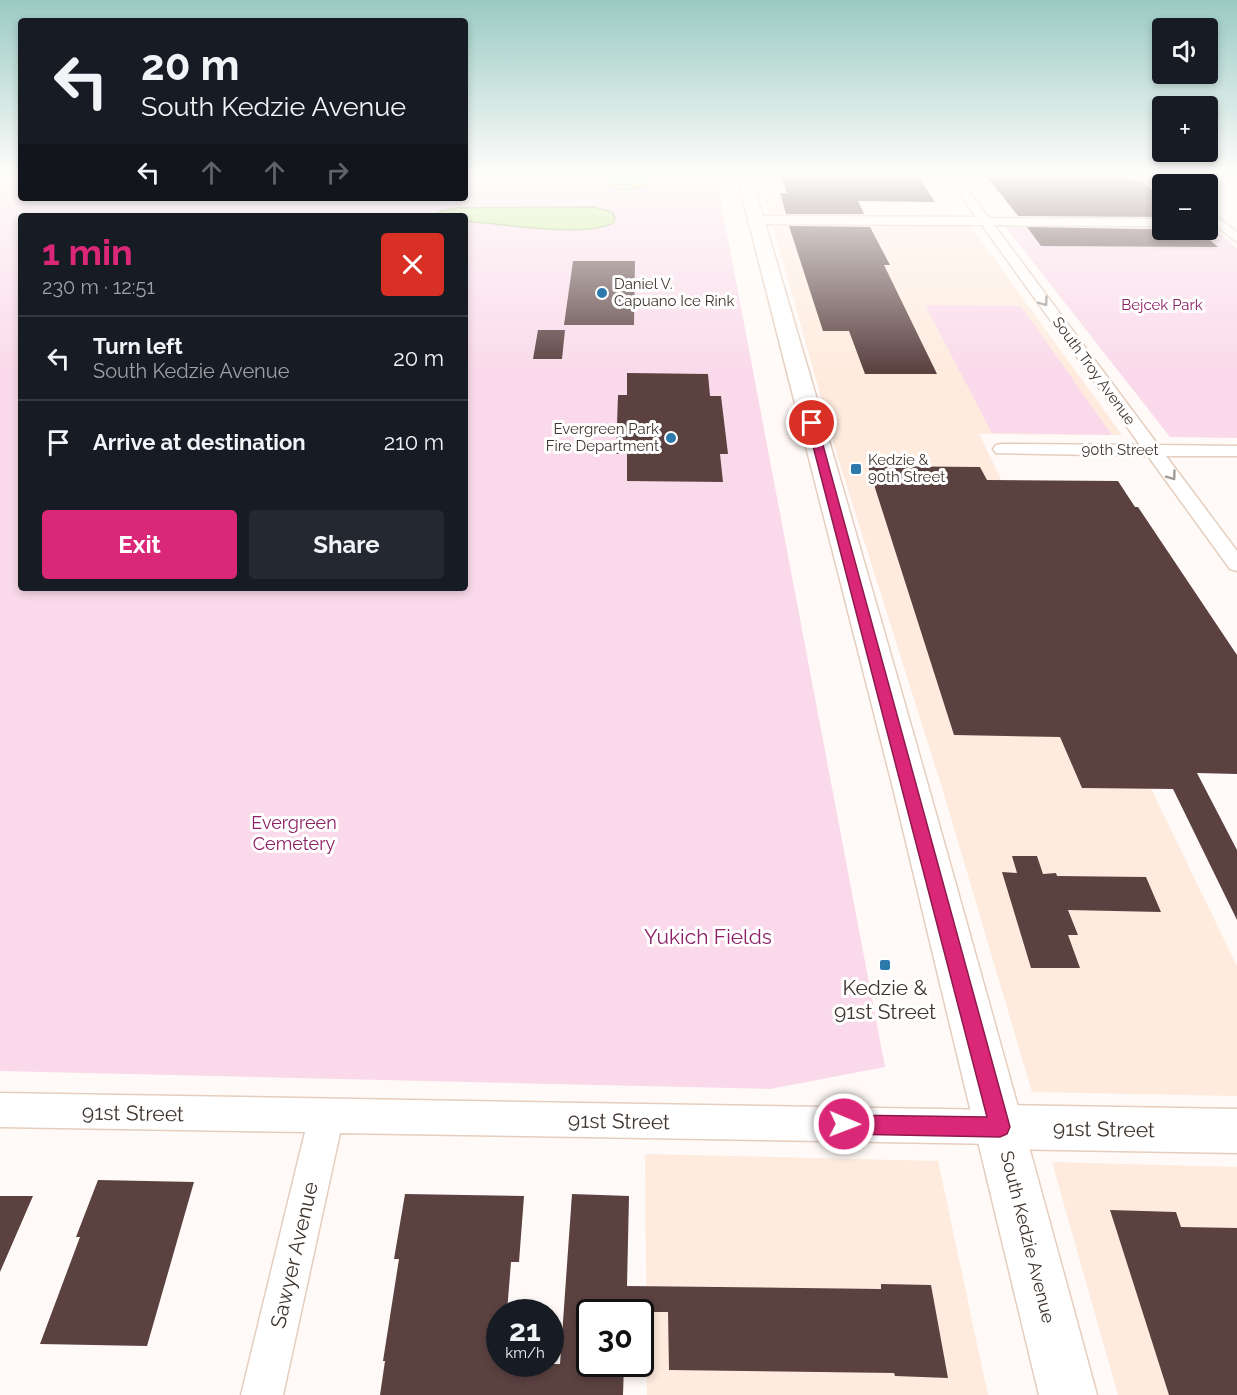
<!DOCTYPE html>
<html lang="en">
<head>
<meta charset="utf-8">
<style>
  :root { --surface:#171b24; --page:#242831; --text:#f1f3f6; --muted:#9ea1a6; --line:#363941; --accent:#db2777 }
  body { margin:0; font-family:Raleway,sans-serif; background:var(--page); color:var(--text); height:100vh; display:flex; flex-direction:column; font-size:22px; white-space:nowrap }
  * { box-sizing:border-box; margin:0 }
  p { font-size:20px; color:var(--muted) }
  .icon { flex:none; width:33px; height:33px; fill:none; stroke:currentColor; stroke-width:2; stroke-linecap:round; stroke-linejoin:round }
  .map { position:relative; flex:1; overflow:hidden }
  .sheet { position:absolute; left:18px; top:213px; width:450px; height:378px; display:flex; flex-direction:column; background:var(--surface); border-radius:6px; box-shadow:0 3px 9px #0003 }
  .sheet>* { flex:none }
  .hud { position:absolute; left:18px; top:18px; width:450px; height:183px; border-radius:6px; box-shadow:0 3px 9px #0003; background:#171b24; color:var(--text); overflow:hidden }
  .tools { position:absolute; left:1152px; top:18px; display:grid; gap:12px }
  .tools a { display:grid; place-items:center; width:66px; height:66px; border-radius:6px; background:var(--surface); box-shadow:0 3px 9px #0003; font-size:30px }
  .speed { position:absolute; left:486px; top:1299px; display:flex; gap:12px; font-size:30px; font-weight:700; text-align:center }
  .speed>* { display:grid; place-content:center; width:78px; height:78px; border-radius:50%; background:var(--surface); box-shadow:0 3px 9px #0003; line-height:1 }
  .speed small { font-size:15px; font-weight:400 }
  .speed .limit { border:3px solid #111; border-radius:9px; background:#fff; color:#111 }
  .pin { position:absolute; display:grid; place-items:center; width:51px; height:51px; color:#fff; margin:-26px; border:3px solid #fff; border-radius:50%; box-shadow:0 2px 6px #0007 }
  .me { position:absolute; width:66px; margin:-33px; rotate:91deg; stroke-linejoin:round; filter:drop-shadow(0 0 4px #0008) }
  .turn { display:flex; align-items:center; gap:21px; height:126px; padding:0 24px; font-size:27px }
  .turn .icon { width:78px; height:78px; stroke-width:2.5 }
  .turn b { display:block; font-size:42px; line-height:51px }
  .lanes { display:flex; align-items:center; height:57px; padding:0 24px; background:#0003; justify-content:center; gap:30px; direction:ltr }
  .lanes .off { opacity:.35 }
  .round { display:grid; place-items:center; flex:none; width:63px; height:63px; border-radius:6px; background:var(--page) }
  .head { display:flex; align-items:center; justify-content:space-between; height:102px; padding:0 24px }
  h1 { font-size:36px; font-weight:700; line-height:45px; color:var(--accent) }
  .cta { display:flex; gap:12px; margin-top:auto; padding:12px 24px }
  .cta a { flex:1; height:69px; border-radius:6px; background:var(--accent); color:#fff; font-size:24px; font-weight:700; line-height:69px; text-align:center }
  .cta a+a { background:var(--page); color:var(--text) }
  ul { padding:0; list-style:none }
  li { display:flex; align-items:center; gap:18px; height:84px; padding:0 24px; border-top:2px solid var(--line) }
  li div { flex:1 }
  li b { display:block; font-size:22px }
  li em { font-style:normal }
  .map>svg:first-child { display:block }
  .built { fill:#feebde }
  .green { fill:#fadaea; fill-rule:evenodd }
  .water { fill:#c6eb8c; stroke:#9eb570; stroke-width:1.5 }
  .building { fill:#5b4241 }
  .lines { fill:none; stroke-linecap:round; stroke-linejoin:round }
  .minor-casing { stroke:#e5cebe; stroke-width:3 }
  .tertiary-casing { stroke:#e5cebe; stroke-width:3 }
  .secondary-casing { stroke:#e5cebe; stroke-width:3 }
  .minor { fill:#fff; fill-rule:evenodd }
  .tertiary { fill:#fff; fill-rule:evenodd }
  .secondary { fill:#fff; fill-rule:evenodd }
  .oneway { stroke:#a09a98 }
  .route { fill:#db2777; stroke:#8e194d; stroke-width:1.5 }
  .poi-dot { fill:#2e79ac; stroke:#fff; stroke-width:2 }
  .labels { text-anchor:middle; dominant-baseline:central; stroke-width:6; stroke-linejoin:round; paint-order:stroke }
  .far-poi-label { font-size:15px; fill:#403630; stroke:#fff; text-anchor:start }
  .far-park-label { font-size:15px; fill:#8d2165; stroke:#fff }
  .far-street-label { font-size:15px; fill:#403630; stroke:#fff }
  .park-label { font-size:18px; fill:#8d2165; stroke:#fff }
  .street-label { font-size:18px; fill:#403630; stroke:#fff }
  .near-park-label { font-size:21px; fill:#8d2165; stroke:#fff }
  .near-poi-label { font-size:21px; fill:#403630; stroke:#fff }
  .near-street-label { font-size:21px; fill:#403630; stroke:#fff }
</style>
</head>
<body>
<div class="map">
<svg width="1237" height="1395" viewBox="0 0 1237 1395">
  <rect width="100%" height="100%" fill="#fffaf7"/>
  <path class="built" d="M 757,176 L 846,176 L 867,217 L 769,217 Z
    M 772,223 L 969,224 L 1122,435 L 979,434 L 1237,966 L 1237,1096 L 1032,1092 L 943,791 L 838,458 Z
    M 645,1154 L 938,1161 L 988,1395 L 647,1395 Z
    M 1052,1162 L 1237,1167 L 1237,1395 L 1118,1395 Z"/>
  <path class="green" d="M 0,176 L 21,176 L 21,198 L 465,198 L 465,176 L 716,176 L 885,1067 L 770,1089 L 0,1071 ZM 21,216 L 465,216 L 465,588 L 21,588 Z
    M 1004,225 L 1162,225 L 1162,230 L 1208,230 L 1209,225 L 1237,248 L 1237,438 L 1170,437 Z
    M 925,305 L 1021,306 L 1112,435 L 992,433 Z"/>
  <path class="water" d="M 610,176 L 648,176 L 646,186 L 642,188 L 622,190 L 607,186 Z
    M 593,207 L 612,212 L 615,217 L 614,222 C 592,239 496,223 465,221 L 465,216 L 435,216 L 441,211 L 457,208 Z"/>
  <path class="building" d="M 781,176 L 919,178 L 935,202 L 858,201 L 864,214 L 786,214 L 780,193 L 787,193 Z
    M 1028,176 L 1126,177 L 1131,180 L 1141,180 L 1162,199 L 1162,217 L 1018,216 L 988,178 L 1030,178 Z
    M 789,226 L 870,227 L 890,265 L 884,265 L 937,374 L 865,374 L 849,331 L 823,331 Z
    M 1027,227 L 1198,230 L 1218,247 L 1041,246 Z
    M 573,261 L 635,261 L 634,325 L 564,325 Z
    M 538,330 L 565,330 L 562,359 L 533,359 Z
    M 627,373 L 708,374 L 710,396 L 721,396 L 728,454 L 720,454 L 723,482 L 627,481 L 627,454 L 616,454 L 618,395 L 627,395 Z
    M 868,466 L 980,467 L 987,480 L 1118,481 L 1135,507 L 1138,507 L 1237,655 L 1237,774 L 1197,773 L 1237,850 L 1237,920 L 1173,789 L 1082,788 L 1060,737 L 954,735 Z
    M 1012,856 L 1037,856 L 1043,874 L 1056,873 L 1057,876 L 1146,877 L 1161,912 L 1068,910 L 1078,935 L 1068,935 L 1080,968 L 1031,968 L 1002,872 L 1017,873 Z
    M 98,1180 L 194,1182 L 147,1346 L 40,1344 L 80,1237 L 76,1237 Z
    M 405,1194 L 524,1196 L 519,1262 L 511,1262 L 507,1312 L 500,1312 L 500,1364 L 560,1364 L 572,1194 L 629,1196 L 627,1286 L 881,1289 L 881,1284 L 931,1285 L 948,1378 L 895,1376 L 894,1373 L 669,1370 L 668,1312 L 590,1312 L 590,1364 L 624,1364 L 623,1395 L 380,1395 L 385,1361 L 383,1361 L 399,1259 L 394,1259 Z
    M 0,1196 L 33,1196 L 0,1272 Z
    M 1110,1210 L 1176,1212 L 1181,1227 L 1237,1228 L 1237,1395 L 1169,1395 Z"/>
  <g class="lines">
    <defs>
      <path id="minor" d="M 947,176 L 957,176 L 989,218 L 1162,219 L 1162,226 L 994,225 L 1158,445 L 1237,446 L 1237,456 L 1166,456 L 1237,551 L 1237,571 L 1230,569 L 1148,456 L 996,453 L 993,449 L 996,445 L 1002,444 L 1140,445 L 982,225 L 756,224 L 750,220 L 756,216 L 976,217 Z
        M 1156,176 L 1168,176 L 1178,184 L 1166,184 Z
        M 1208,210 L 1237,232 L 1237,242 L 1208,220 Z
        M 0,1093 L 1000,1110 L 1012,1115 L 1017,1127 L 1012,1139 L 1000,1144 L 340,1133 L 283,1395 L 241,1395 L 305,1132 L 0,1127 Z"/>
      <path id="tertiary" d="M 1000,1105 L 1237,1109 L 1237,1153 L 1000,1149 L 985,1142 L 978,1127 L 985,1112 Z"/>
      <path id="secondary" d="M 737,176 L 751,176 C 872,581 986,987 1097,1395 L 1039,1395 L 892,784 Z"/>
    </defs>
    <use href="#minor" class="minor-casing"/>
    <use href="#tertiary" class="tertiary-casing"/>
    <use href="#secondary" class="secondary-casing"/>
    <use href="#minor" class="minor"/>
    <use href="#tertiary" class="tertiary"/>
    <use href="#secondary" class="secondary"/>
  </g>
  <defs><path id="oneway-chevron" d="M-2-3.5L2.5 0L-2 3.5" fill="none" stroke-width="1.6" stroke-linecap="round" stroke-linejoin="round" transform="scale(1.5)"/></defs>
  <g class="oneway">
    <use href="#oneway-chevron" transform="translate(1044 302) rotate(54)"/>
    <use href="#oneway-chevron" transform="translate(1172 476) rotate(54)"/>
  </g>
  <linearGradient id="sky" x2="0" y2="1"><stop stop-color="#9acac3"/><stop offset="0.47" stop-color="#fffdfb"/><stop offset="1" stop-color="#fffdfb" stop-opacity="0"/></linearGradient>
  <rect width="1237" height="371" fill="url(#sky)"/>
  <path class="route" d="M 809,421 L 817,423 L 1010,1127 L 1007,1134 L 1000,1137 L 844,1134 L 838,1131 L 835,1124 L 838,1117 L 844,1115 L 987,1117 L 807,423 Z"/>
  <g class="poi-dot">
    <circle cx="602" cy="293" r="6"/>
    <circle cx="671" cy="438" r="6"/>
    <rect x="850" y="463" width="12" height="12" rx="3"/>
    <rect x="879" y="959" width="12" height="12" rx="3"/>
  </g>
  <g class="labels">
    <g class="far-poi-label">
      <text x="614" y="284">Daniel V.<tspan x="614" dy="17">Capuano Ice Rink</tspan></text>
      <text x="659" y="429" text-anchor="end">Evergreen Park<tspan x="659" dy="17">Fire Department</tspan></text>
      <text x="868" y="460">Kedzie &amp;<tspan x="868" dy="17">90th Street</tspan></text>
    </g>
    <g class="far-park-label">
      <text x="1162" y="305">Bejcek Park</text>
    </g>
    <g class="far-street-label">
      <text transform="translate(1094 371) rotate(54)">South Troy Avenue</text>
      <text x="1120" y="450">90th Street</text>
    </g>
    <g class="park-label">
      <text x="294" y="822">Evergreen<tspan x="294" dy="21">Cemetery</tspan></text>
    </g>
    <g class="street-label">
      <text transform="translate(1028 1237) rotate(76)">South Kedzie Avenue</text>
    </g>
    <g class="near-park-label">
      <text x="708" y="936">Yukich Fields</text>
    </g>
    <g class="near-poi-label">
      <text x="885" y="987">Kedzie &amp;<tspan x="885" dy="24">91st Street</tspan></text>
    </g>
    <g class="near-street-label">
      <text transform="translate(133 1113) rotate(1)">91st Street</text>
      <text transform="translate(619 1121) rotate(1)">91st Street</text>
      <text transform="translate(1104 1129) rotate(1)">91st Street</text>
      <text transform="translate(294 1255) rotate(-77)">Sawyer Avenue</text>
    </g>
  </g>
</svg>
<div class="tools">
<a><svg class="icon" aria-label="sound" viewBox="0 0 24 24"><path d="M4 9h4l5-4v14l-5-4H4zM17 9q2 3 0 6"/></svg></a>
<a>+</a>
<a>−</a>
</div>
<div class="speed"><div>21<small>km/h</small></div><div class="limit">30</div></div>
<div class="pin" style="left:812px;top:423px;background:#d93025"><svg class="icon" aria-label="arrive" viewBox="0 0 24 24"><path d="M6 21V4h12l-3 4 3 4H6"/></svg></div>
<svg class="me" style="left:844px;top:1124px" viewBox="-20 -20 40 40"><circle r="17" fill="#db2777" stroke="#fff" stroke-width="3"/><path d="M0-11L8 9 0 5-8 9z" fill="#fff"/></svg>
<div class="hud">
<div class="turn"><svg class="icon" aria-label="left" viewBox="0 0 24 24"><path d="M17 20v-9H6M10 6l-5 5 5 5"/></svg><div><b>20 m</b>South Kedzie Avenue</div></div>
<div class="lanes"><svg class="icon" aria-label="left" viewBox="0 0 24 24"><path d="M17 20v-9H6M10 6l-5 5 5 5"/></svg><svg class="icon off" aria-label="ahead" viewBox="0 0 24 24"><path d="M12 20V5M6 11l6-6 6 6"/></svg><svg class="icon off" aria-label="ahead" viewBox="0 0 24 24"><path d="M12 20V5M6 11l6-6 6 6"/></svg><svg class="icon off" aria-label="right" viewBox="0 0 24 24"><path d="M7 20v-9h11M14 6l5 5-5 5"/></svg></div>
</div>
<section class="sheet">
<div class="head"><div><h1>1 min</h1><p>230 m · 12:51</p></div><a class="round" style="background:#d93025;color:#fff"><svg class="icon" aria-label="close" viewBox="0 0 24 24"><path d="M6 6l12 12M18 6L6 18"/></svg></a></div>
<ul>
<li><svg class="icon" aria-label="left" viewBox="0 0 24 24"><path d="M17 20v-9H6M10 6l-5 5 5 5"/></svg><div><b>Turn left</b><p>South Kedzie Avenue</p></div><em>20 m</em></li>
<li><svg class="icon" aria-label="arrive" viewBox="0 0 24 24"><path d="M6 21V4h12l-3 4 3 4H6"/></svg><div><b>Arrive at destination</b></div><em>210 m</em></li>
</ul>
<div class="cta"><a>Exit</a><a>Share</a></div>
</section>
</div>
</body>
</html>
